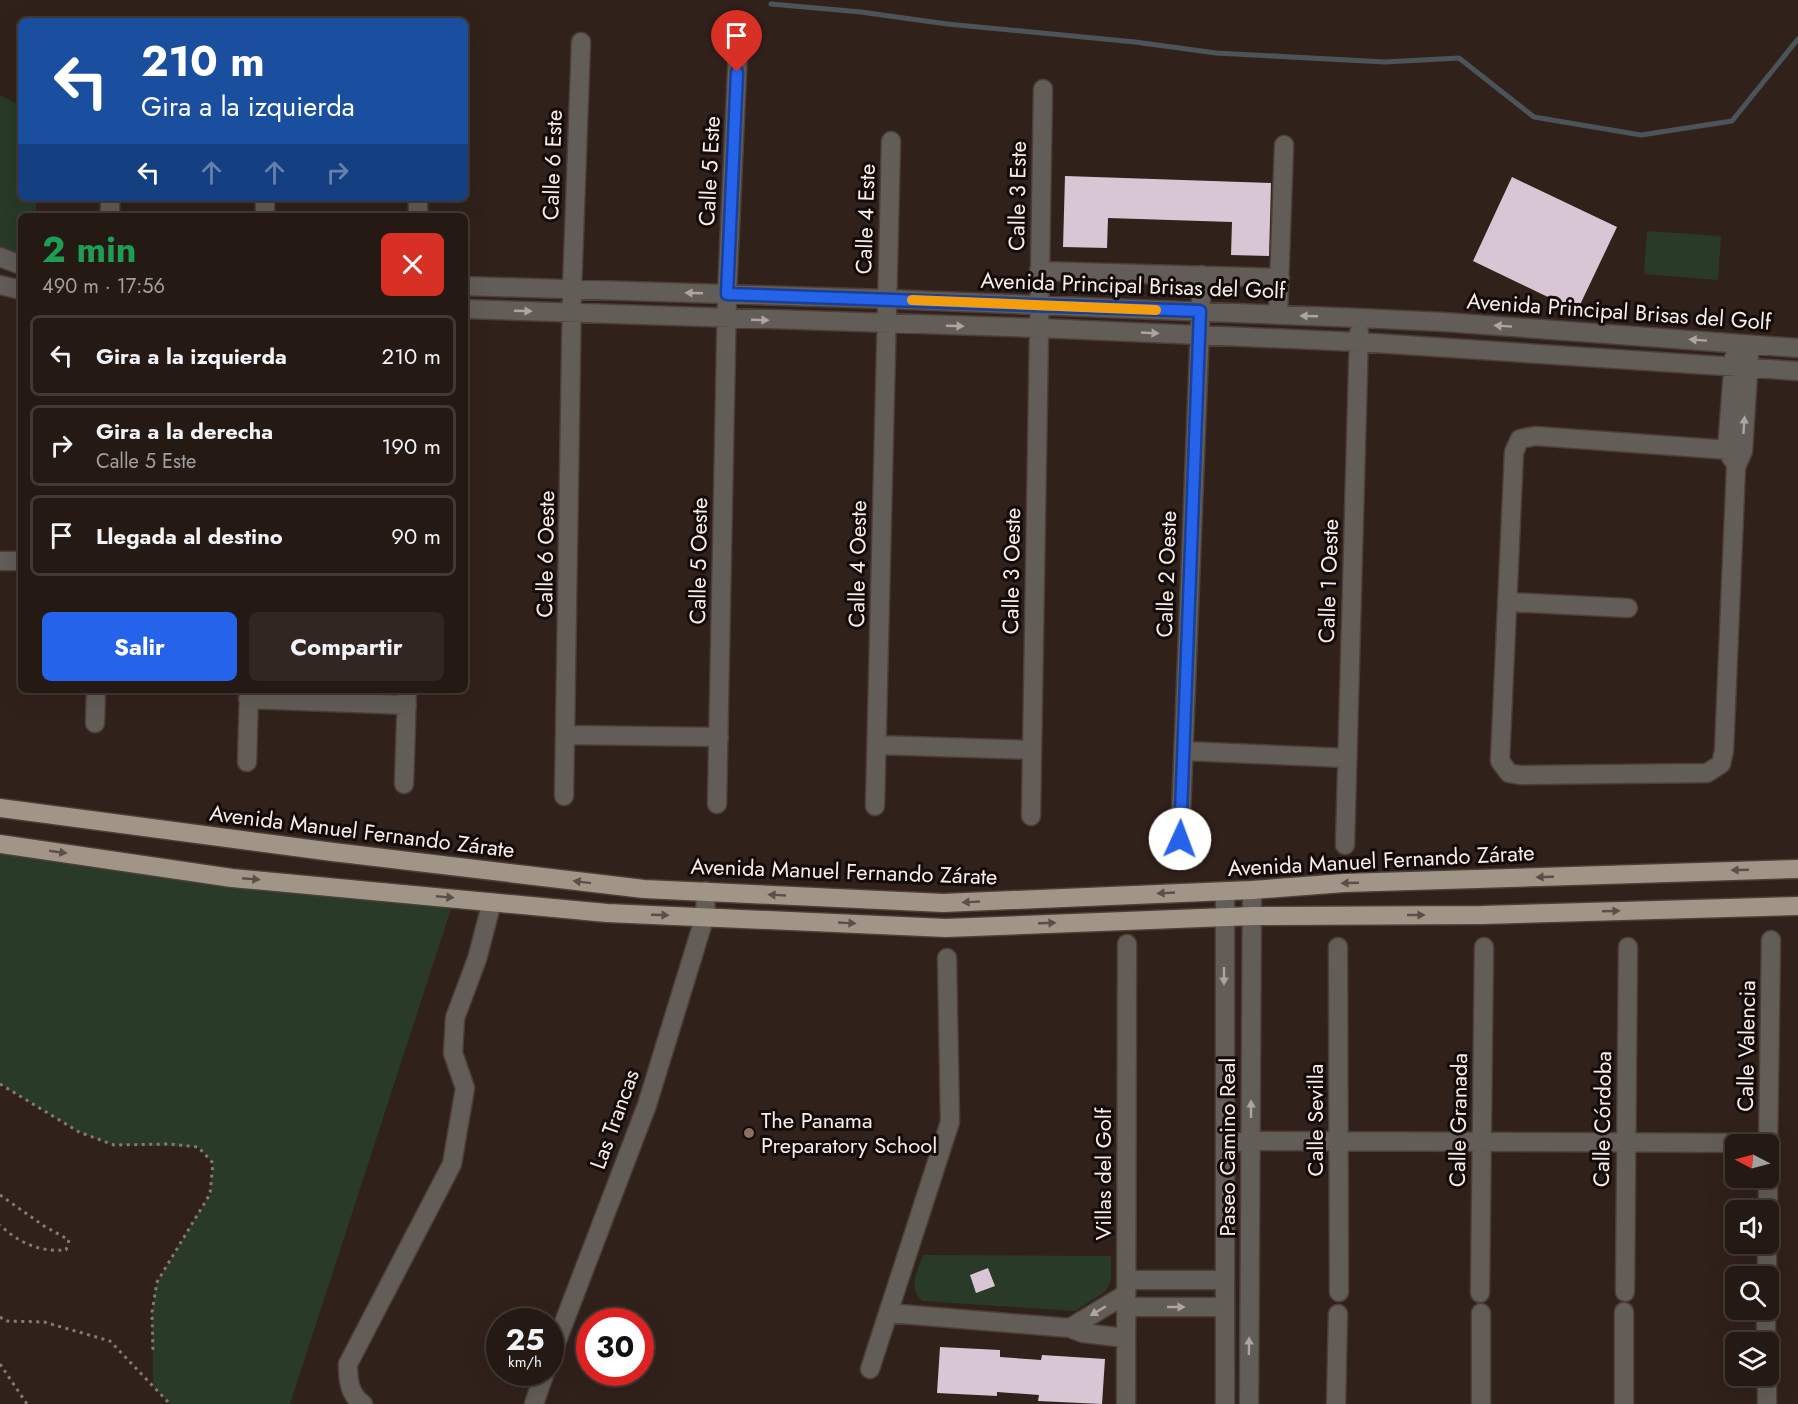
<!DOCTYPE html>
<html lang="es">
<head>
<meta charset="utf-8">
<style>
  :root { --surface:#251914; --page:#312622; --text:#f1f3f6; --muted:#a3a0a0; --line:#423834; --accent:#2563eb }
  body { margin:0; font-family:Jost,sans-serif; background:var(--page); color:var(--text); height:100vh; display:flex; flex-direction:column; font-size:22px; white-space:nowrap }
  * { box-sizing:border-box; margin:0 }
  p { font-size:20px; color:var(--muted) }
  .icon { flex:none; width:33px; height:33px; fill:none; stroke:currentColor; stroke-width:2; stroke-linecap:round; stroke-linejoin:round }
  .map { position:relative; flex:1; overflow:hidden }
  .side { position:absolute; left:18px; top:213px; width:450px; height:480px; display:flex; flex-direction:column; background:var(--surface); border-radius:9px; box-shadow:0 6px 24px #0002,0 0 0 2px var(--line) }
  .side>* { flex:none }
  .top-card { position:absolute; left:18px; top:18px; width:450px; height:183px; border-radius:9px; box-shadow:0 6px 24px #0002,0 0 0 2px var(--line); background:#1a4fa0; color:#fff; overflow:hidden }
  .needle { width:39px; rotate:276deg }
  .fabs { position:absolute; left:1725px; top:1134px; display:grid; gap:12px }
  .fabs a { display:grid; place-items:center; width:54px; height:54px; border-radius:9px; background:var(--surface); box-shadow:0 6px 24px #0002,0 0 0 2px var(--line); font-size:30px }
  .speed { position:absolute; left:486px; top:1308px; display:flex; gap:12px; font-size:30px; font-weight:700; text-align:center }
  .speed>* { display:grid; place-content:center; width:78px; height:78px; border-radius:50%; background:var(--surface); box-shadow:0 6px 24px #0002,0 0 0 2px var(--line); line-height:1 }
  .speed small { font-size:15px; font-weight:400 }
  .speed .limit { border:9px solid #d22; background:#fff; color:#111 }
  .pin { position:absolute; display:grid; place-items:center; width:51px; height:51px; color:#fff; margin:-62px -26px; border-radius:50% 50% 50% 0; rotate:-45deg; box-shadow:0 0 6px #0007 }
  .pin .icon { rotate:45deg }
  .me { position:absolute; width:66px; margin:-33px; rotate:2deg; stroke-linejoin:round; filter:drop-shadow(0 0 4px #0008) }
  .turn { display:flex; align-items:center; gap:21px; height:126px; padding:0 24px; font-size:27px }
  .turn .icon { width:78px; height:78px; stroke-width:2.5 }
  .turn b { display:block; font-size:42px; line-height:51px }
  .lanes { display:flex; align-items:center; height:57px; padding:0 24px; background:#0003; justify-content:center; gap:30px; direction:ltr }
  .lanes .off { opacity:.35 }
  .round { display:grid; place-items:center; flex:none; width:63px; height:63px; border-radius:9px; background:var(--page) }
  .overview { display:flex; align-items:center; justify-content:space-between; height:102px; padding:0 24px }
  h1 { font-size:36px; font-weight:700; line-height:45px; color:#1e9e55 }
  .primary-button { display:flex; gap:12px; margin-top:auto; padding:12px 24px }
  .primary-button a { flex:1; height:69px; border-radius:9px; background:var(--accent); color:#fff; font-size:24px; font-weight:700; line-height:69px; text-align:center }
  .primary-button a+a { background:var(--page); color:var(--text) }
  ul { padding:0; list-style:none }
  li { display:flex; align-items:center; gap:18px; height:81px; margin:0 12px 9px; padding:0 12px; border:3px solid var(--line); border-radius:9px }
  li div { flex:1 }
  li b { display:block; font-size:22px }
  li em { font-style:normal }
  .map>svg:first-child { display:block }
  .green { fill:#293a28 }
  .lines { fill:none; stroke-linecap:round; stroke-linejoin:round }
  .stream { stroke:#4b5459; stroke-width:5 }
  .building { fill:#d8c6d4 }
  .minor-casing { stroke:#4d3e38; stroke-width:21 }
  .major-casing { stroke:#4d3e38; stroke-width:21 }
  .path { stroke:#867873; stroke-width:3; stroke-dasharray:3 4.5; stroke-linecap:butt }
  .minor { stroke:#635d57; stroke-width:18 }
  .major { stroke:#a19588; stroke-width:18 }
  .oneway { fill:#aea5a0 }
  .oneway2 { fill:#5a5049 }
  .route-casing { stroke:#184099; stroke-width:15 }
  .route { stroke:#2563eb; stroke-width:10 }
  .slow { stroke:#f59e0b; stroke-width:10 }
  .education-dot { fill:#8d6e63; stroke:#140c0a; stroke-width:2 }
  .labels { text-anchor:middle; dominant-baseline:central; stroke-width:6; stroke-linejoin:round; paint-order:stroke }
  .street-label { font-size:22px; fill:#f9ede9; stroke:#140c0a }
  .poi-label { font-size:22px; fill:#f9ede9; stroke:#140c0a; text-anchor:start }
</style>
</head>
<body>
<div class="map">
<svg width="1798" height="1404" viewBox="0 0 1798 1404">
  <rect width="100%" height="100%" fill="#31211b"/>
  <path class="green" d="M 0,95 L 21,106 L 21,198 L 36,198 L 36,216 L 21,216 L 21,264 L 0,257 Z
    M 1647,231 L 1721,236 L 1718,280 L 1644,274 Z
    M 0,844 L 451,909 L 290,1404 L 170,1404 L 153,1386 L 152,1312 L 157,1282 L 210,1194 L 213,1162 L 198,1147 L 114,1145 L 79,1132 L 0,1084 Z
    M 923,1255 L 1111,1256 L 1111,1280 L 1106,1291 L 1075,1311 L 923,1301 C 907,1288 917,1273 923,1255 Z"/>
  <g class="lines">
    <path class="stream" d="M 771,4 L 861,12 L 947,24 L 1135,42 L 1216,53 L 1385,62 L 1459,58 L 1534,117 L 1641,135 L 1732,121 L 1798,39"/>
  </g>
  <path class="building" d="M 1065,176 L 1271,183 L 1269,256 L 1231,255 L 1232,222 L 1108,218 L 1107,248 L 1063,247 Z
    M 1512,177 L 1617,227 L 1577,311 L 1473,261 Z
    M 988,1268 L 995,1286 L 976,1293 L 970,1275 Z
    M 940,1347 L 1000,1350 L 1000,1357 L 1041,1360 L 1042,1355 L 1105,1359 L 1102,1404 L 1038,1401 L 1039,1395 L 997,1392 L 997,1396 L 937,1393 Z"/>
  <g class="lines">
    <defs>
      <path id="minor" d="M 110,216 L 110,198
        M 265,216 L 265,198
        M 418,216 L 418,198
        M 0,257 L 21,265
        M 1039,271 L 1280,278
        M 0,285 L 21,290
        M 465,286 L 887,299 L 1360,318 L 1444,322 L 1798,348
        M 465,309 L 1039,328 L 1359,342 L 1798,371
        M 1278,315 L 1284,145
        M 1743,451 L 1535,436 L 1520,439 L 1514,452 L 1500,761 L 1509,773 L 1520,775 L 1707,773 L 1721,764 L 1724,751 L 1736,467 L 1743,451 L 1749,357
        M 1732,459 L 1727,450 L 1734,357
        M 0,561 L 21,561
        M 1507,602 L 1628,608
        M 248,699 L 407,705
        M 95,723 L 96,690
        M 566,735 L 719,737
        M 877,745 L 1031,750
        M 1184,751 L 1347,758
        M 247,762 L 249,690
        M 404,784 L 407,690
        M 564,796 L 572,289 L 581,42
        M 717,804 L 727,294 L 738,50
        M 875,806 L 891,141
        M 1031,816 L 1043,89
        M 1180,839 L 1202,275
        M 1345,845 L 1359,332
        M 1225,891 L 1225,1404
        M 1338,947 L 1339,1292
        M 1225,1143 L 1251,1141 L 1769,1143
        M 1768,1151 L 1771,940
        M 1768,1210 L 1768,1178
        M 1767,1276 L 1767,1244
        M 1126,1280 L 1225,1280
        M 1625,1292 L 1628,947
        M 1480,1293 L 1484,947
        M 1126,1307 L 1225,1307
        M 1766,1311 L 1766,1342
        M 888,1313 L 1070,1328 L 1083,1333 L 1126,1338
        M 1070,1328 L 1126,1294
        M 550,1359 L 647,1105 L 705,916 L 706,891
        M 870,1369 L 950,1122 L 947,958
        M 1767,1376 L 1767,1404
        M 363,1404 C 349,1395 348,1379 348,1364 L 452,1164 L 465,1088 L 453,1053 L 455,1018 L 477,959 L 492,902
        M 534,1404 L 545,1372
        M 1126,1404 L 1127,944
        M 1249,1404 L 1252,890
        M 1336,1404 L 1338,1314
        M 1481,1404 L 1481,1313
        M 1624,1404 L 1624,1312"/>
      <path id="major" d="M 0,808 L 333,852 L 644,889 L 943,903 L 1252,890 L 1344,883 L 1798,869
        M 0,844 L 232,878 L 607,913 L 946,928 L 1253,916 L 1482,915 L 1798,906"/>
    </defs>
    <use href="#minor" class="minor-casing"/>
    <use href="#major" class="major-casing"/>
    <path class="path" d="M 0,1084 L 79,1132 L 114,1145 L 169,1144 L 198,1147 L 213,1163 L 210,1194 L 157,1282 L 152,1312 L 153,1353
      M 0,1195 L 44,1226 L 69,1240 L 66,1250 C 39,1252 19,1243 0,1225
      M 0,1317 L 6,1321 L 44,1322 L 110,1341 L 170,1404
      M 0,1364 L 27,1404"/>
    <use href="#minor" class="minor"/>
    <use href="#major" class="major"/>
  </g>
  <defs><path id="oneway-solid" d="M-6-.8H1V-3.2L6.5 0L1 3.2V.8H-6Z" transform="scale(1.5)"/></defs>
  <g class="oneway">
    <use href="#oneway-solid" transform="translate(694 293) rotate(-178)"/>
    <use href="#oneway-solid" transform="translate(523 311) rotate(2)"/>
    <use href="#oneway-solid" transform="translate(1309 316) rotate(-178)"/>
    <use href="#oneway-solid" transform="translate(760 320) rotate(2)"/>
    <use href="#oneway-solid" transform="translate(955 326) rotate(2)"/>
    <use href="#oneway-solid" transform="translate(1503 326) rotate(-176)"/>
    <use href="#oneway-solid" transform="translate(1150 333) rotate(3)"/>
    <use href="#oneway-solid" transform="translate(1698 340) rotate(-176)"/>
    <use href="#oneway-solid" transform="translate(1744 425) rotate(-86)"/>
    <use href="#oneway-solid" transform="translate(1224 976) rotate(90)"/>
    <use href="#oneway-solid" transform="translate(1251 1109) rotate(-90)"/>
    <use href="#oneway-solid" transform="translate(1176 1307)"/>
    <use href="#oneway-solid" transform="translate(1098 1311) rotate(149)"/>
    <use href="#oneway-solid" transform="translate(1249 1346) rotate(-89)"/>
  </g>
  <g class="oneway2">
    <use href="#oneway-solid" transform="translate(58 852) rotate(8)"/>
    <use href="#oneway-solid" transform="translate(1740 870) rotate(178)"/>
    <use href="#oneway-solid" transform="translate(1545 877) rotate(178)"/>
    <use href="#oneway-solid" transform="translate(251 879) rotate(5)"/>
    <use href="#oneway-solid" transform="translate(582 882) rotate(-173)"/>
    <use href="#oneway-solid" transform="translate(1350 883) rotate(178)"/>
    <use href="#oneway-solid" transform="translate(1166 893) rotate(177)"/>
    <use href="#oneway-solid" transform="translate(777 895) rotate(-177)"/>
    <use href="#oneway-solid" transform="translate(445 897) rotate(5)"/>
    <use href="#oneway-solid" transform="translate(971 902) rotate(177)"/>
    <use href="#oneway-solid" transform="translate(1611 911) rotate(-2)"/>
    <use href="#oneway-solid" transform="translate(660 915) rotate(2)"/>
    <use href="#oneway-solid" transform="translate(1416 915)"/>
    <use href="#oneway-solid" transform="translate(847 923) rotate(3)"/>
    <use href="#oneway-solid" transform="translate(1047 923) rotate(-2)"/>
  </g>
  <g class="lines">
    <defs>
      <path id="route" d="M 737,72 L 727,294 L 1200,311 L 1180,839"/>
    </defs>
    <use href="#route" class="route-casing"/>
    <use href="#route" class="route"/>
    <path class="slow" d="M 912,300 L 1156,310"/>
  </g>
  <circle class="education-dot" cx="749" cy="1133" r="6"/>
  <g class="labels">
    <g class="street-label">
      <text transform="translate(552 165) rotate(-88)">Calle 6 Este</text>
      <text transform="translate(709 171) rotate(-87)">Calle 5 Este</text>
      <text transform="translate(1017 196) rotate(-89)">Calle 3 Este</text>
      <text transform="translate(865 219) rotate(-88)">Calle 4 Este</text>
      <text transform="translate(1133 285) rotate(2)">Avenida Principal Brisas del Golf</text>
      <text transform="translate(1619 311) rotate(4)">Avenida Principal Brisas del Golf</text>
      <text transform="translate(545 554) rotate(-89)">Calle 6 Oeste</text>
      <text transform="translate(698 561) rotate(-89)">Calle 5 Oeste</text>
      <text transform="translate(857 564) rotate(-89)">Calle 4 Oeste</text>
      <text transform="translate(1011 571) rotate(-89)">Calle 3 Oeste</text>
      <text transform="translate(1166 574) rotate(-88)">Calle 2 Oeste</text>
      <text transform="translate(1328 581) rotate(-88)">Calle 1 Oeste</text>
      <text transform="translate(362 831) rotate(7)">Avenida Manuel Fernando Zárate</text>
      <text transform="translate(1381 860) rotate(-3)">Avenida Manuel Fernando Zárate</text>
      <text transform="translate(844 871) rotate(2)">Avenida Manuel Fernando Zárate</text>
      <text transform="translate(1746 1046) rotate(-89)">Calle Valencia</text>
      <text transform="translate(614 1119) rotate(-70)">Las Trancas</text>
      <text transform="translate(1602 1119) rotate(-89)">Calle Córdoba</text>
      <text transform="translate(1315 1120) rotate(-90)">Calle Sevilla</text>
      <text transform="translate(1458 1120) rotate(-89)">Calle Granada</text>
      <text transform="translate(1227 1147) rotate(-90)">Paseo Camino Real</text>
      <text transform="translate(1103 1174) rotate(-90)">Villas del Golf</text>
    </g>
    <g class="poi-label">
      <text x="761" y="1120">The Panama<tspan x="761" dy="25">Preparatory School</tspan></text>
    </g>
  </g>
</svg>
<div class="fabs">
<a><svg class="needle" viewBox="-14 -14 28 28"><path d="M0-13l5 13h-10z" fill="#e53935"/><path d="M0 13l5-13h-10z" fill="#a3a0a0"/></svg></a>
<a><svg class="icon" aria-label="sound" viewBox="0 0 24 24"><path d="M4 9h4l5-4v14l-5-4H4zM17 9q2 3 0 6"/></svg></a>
<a><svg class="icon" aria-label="search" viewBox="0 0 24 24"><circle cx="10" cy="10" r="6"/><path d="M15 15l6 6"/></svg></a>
<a><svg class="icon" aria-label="layers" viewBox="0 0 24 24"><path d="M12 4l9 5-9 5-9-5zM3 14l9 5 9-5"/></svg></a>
</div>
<div class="speed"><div>25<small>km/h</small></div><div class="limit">30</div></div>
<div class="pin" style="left:737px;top:72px;background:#d93025"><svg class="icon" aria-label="arrive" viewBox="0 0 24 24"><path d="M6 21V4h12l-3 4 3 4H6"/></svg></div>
<svg class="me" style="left:1180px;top:839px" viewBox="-20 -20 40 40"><circle r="19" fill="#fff"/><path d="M0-13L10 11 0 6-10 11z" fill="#2563eb"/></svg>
<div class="top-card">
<div class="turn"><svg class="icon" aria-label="left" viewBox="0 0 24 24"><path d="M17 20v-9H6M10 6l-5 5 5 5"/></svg><div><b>210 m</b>Gira a la izquierda</div></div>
<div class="lanes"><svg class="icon" aria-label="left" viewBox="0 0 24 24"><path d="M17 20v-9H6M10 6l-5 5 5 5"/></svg><svg class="icon off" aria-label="ahead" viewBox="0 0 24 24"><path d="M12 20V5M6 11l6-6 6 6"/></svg><svg class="icon off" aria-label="ahead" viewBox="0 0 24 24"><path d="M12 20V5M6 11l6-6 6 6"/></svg><svg class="icon off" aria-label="right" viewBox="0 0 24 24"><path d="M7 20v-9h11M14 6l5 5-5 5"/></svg></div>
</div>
<section class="side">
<div class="overview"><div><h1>2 min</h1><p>490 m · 17:56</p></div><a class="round" style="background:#d93025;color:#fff"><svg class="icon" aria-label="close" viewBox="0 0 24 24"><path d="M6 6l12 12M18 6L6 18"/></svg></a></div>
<ul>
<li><svg class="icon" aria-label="left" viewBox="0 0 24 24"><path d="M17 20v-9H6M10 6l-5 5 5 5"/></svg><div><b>Gira a la izquierda</b></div><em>210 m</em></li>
<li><svg class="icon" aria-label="right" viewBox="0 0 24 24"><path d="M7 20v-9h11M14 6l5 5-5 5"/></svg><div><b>Gira a la derecha</b><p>Calle 5 Este</p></div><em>190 m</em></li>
<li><svg class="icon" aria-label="arrive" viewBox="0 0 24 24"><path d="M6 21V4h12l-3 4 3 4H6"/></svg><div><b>Llegada al destino</b></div><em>90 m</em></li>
</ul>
<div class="primary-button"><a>Salir</a><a>Compartir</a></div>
</section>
</div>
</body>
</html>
